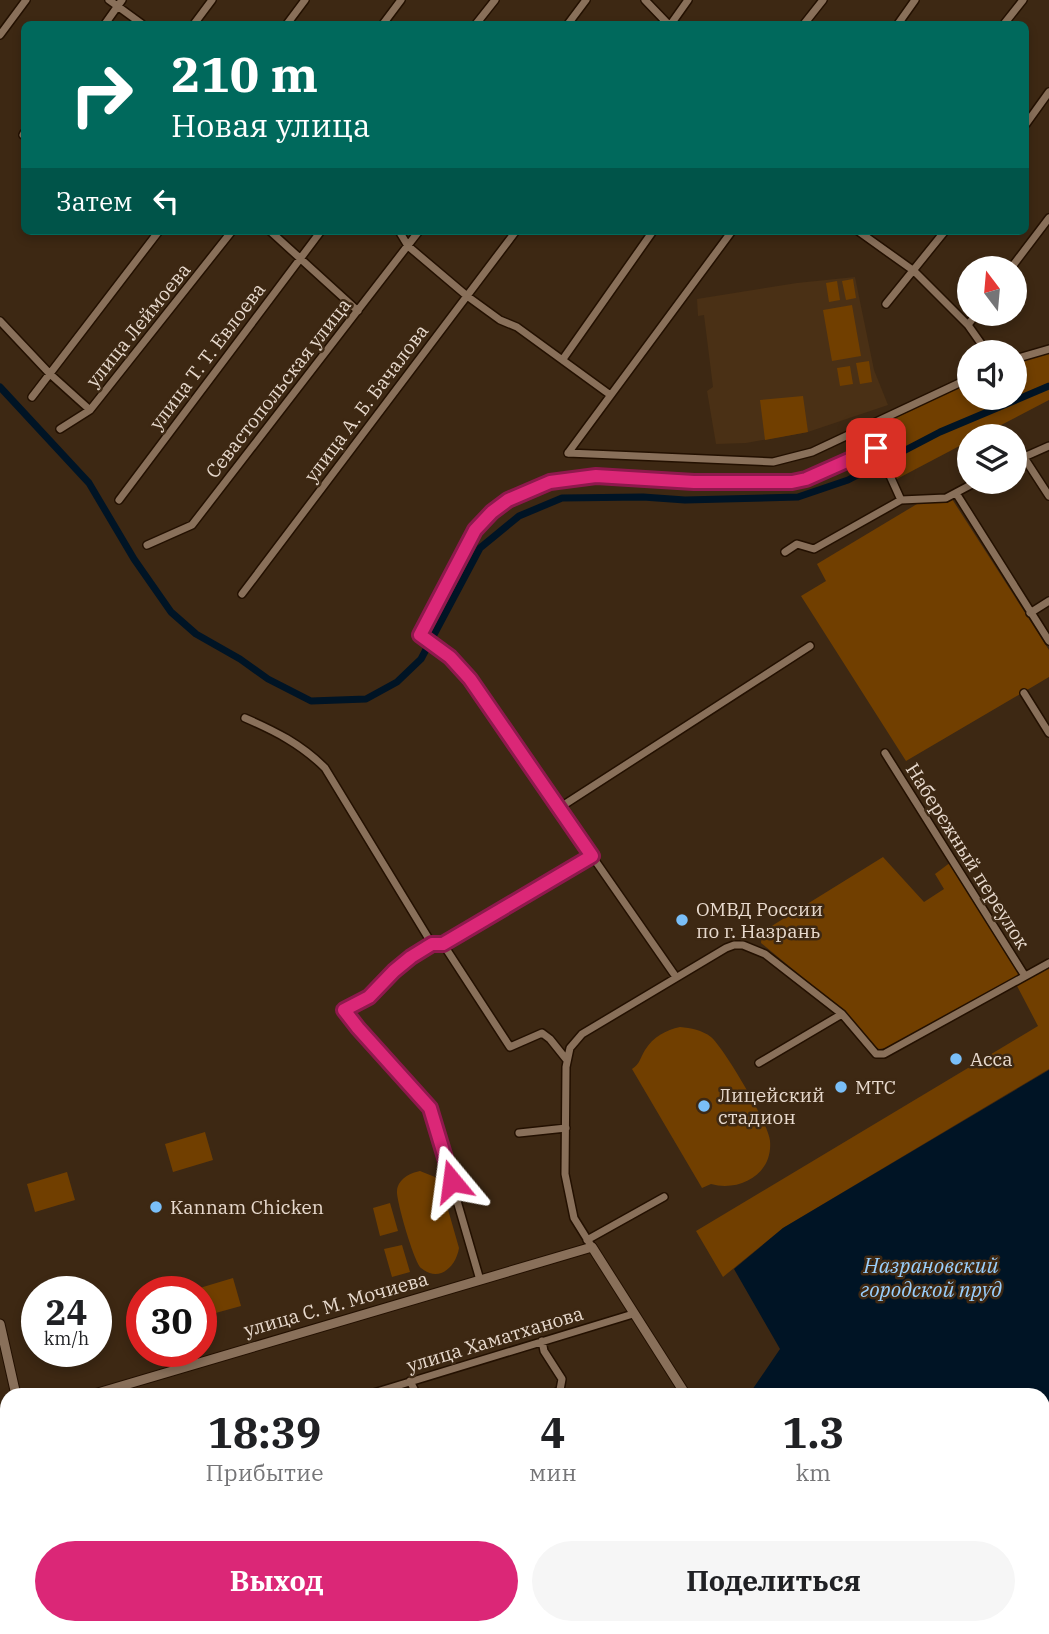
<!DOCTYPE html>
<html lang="ru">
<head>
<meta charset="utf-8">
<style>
  :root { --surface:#fff; --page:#f6f6f6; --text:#202124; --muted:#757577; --accent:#db2777 }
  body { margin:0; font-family:"IBM Plex Serif",serif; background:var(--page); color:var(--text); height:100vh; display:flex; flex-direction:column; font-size:26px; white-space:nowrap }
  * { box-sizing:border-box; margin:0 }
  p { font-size:23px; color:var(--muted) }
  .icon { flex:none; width:38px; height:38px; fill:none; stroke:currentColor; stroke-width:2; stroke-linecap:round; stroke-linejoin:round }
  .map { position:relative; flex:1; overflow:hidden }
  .sheet { position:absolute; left:0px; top:1388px; width:1050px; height:247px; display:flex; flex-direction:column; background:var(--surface); border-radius:21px 21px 0 0; box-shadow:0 4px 10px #0003 }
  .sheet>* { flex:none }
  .hud { position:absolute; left:21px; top:21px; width:1008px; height:214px; border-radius:10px; box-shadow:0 4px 10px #0003; background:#00695c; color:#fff; overflow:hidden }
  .needle { width:46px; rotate:344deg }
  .tools { position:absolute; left:957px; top:256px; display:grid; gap:14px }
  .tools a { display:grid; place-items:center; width:70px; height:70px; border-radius:50%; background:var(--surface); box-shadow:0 4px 10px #0003; font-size:35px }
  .speed { position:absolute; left:21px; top:1276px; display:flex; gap:14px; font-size:35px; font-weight:700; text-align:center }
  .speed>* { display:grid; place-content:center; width:91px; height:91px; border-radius:50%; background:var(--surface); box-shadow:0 4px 10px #0003; line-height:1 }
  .speed small { font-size:18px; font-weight:400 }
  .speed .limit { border:10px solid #d22; background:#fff; color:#111 }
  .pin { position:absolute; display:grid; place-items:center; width:60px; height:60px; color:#fff; margin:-30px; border-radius:14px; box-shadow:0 4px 10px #0006 }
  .me { position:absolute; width:77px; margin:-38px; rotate:344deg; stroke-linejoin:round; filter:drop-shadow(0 0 5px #0008) }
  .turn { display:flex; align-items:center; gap:24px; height:147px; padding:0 35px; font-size:32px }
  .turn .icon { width:91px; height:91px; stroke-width:2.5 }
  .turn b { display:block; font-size:49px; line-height:60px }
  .then { display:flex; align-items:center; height:66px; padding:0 35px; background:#0003; gap:14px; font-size:26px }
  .eta { display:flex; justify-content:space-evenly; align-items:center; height:119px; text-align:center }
  .eta b { font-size:42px; font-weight:800; line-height:49px }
  .button { display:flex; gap:14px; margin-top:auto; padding:14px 35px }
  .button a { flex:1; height:80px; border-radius:42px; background:var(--accent); color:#fff; font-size:28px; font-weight:800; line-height:80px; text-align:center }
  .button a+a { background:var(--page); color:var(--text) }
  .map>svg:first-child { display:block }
  .built { fill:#4a3015 }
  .green { fill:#713f00 }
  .water { fill:#001425 }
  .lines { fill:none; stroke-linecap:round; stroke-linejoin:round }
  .canal { stroke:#001425; stroke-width:7 }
  .minor-casing { stroke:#231000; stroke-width:10 }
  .tertiary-casing { stroke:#231000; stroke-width:11 }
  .minor { stroke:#89705a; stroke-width:7 }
  .tertiary { stroke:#89705a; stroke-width:9 }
  .route-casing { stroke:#8e194d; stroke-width:18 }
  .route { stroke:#db2777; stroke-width:12 }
  .poi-dot { fill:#7abff8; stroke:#3d2813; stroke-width:2.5 }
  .labels { text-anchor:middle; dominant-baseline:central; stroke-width:5; stroke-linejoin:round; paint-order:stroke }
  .street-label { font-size:19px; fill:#e8dace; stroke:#3d2813 }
  .poi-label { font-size:19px; fill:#e8dace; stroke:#3d2813; text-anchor:start }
  .water-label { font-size:21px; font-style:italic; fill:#99cffd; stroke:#3d2813 }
</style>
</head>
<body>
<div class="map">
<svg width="1049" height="1634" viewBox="0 0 1049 1634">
  <rect width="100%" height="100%" fill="#3d2813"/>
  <path class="built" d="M 855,277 L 874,370 L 888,405 L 808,432 L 746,443 L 716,444 L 707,391 L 713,387 L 704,315 L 698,316 L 697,299 L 797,283 Z"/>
  <path class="green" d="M 853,279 L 856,298 L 846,300 L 842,281 Z
    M 837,281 L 840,300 L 829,302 L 826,283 Z
    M 852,305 L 861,356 L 832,361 L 823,310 Z
    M 1049,349 L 1049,400 L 980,436 L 970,436 L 969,441 L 893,481 L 864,427 L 969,378 L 970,397 L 1015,397 L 1015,359 Z
    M 869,361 L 872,382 L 860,384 L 856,363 Z
    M 850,366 L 853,384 L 840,386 L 837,368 Z
    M 803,396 L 808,432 L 765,440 L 760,400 Z
    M 952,499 L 1049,650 L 1049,677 L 906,761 L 801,596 L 826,581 L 817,564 L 922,501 L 947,502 Z
    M 883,857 L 924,902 L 944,889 L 935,874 L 951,862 L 1020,974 L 891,1047 L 879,1049 L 869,1043 L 847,1014 L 761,943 L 762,932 Z
    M 1049,963 L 1049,1069 L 783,1228 L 723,1277 L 696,1231 L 1038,1026 L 1015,982 Z
    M 680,1027 C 691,1028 702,1030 711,1037 C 724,1048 769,1124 770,1141 C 773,1174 740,1192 711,1184 L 702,1188 L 632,1069 C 640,1064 640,1058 645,1050 C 653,1037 666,1030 680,1027 Z
    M 205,1132 L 213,1160 L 173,1172 L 165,1144 Z
    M 420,1171 L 435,1177 L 441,1185 L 459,1248 C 456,1267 439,1283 421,1268 C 414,1262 396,1200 397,1191 C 398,1179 410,1173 420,1171 Z
    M 67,1172 L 75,1200 L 35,1212 L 27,1184 Z
    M 390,1203 L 398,1231 L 380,1236 L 373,1208 Z
    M 402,1245 L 410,1272 L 392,1277 L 384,1249 Z
    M 233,1278 L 241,1306 L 201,1317 L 201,1292 L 193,1290 Z"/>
  <path class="water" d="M 1049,1070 L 1049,1634 L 996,1634 L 997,1628 L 1043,1628 L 1043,1395 L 751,1395 L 750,1393 L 780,1349 L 734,1269 L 783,1228 Z"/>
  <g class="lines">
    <path class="canal" d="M 0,387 L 89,483 L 134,559 L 171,612 L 196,634 L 240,659 L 268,679 L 311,701 L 366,699 L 397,682 L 421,659 L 480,548 L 519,516 L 562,498 L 643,497 L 685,500 L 798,497 L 848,480 L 940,432 L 1049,386"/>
    <defs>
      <path id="minor" d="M 109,0 L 142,24
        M 645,0 L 668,24
        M 105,24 L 122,0
        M 194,24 L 212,0
        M 287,24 L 305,0
        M 383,24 L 401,0
        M 476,24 L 495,0
        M 568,24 L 586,0
        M 671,24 L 688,0
        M 804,24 L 823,0
        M 898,24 L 915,0
        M 1004,24 L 1023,0
        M 0,35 L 26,0
        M 1026,124 L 1049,92
        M 23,135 L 24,133
        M 270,231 L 358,311
        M 399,231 L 408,246 L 467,296 L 500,320 L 517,327 L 609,394
        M 858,231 L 914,271 L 968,325 L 987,352
        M 1011,268 L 1049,218
        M 886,304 L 945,231
        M 0,321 L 50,374 L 90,410
        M 968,325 L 977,313
        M 563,359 L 653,231
        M 1015,359 L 1049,349
        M 32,397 L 159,231
        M 864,427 L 881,456 L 901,500
        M 60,429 L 90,410 L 232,231
        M 568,453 L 773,462 L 812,452 L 970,378
        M 568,453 L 732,231
        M 1023,456 L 1049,496
        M 1015,461 L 1049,446
        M 956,493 L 1049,641
        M 119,500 L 321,231
        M 147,545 L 192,525 L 419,231
        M 785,552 L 797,544 L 814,549 L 901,500 L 946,498 L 978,481
        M 242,594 L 516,231
        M 1030,613 L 1049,601
        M 1024,693 L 1049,733
        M 245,718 C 275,731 301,744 325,768 L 432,944
        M 885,753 L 1025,976
        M 559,808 L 810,646
        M 592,856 L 470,679 L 450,657 L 420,635 L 475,530 L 492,512 L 508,500 L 550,482 L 596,476 L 694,482 L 792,482 L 806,479 L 876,448
        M 443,944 L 510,1047 L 542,1033 L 550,1039 L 566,1059
        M 759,1063 L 842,1014
        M 519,1133 L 566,1128
        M 587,1240 L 664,1197
        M 592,1247 L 574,1218 L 565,1174 L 566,1067 L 570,1048 L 582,1034 L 726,948 L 734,945 L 743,945 L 765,954 L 842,1014 L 876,1054 L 884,1054 L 1049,963
        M 480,1280 L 430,1108 L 358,1028 L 344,1010 L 369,997 L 394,971 L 411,957 L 432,944 L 443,944 L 592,856 L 676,977
        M 542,1341 L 544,1351 L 562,1379 L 560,1390 L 552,1395
        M 410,1381 L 417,1395
        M 367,1395 L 633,1314
        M 269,1628 L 272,1634
        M 358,1628 L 362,1634
        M 450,1628 L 453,1634
        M 545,1628 L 549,1634
        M 641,1628 L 645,1634
        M 212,1634 L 222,1628
        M 320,1634 L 330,1628
        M 765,1634 L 776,1628
        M 923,1634 L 925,1628"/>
      <path id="tertiary" d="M 0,1324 L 16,1395
        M 91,1395 L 592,1247 L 686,1395
        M 71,1628 L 73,1634
        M 789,1628 L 793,1634"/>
    </defs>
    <use href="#minor" class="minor-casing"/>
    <use href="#tertiary" class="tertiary-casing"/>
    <use href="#minor" class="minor"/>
    <use href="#tertiary" class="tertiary"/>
  </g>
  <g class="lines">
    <defs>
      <path id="route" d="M 452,1181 L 430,1108 L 358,1028 L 344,1010 L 369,997 L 394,971 L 411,957 L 432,944 L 443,944 L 592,856 L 470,679 L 450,657 L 420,635 L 475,530 L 492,512 L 508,500 L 550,482 L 596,476 L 694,482 L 792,482 L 806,479 L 876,448"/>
    </defs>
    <use href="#route" class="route-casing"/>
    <use href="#route" class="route"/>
  </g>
  <g class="poi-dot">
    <circle cx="682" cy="920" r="7"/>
    <circle cx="956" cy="1059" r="7"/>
    <circle cx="841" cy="1087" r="7"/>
    <circle cx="704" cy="1106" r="7"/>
    <circle cx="156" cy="1207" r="7"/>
  </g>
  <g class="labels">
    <g class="street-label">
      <text transform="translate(138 325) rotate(-51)">улица Леймоева</text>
      <text transform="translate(207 356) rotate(-53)">улица Т. Т. Евлоева</text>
      <text transform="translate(278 388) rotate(-52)">Севастопольская улица</text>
      <text transform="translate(366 403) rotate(-53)">улица А. Б. Бачалова</text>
      <text transform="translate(968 856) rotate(58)">Набережный переулок</text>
      <text transform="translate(336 1304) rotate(-16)">улица С. М. Мочиева</text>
      <text transform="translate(495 1339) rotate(-17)">улица Хаматханова</text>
    </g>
    <g class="poi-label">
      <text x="696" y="909">ОМВД России<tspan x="696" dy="22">по г. Назрань</tspan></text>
      <text x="970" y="1059">Асса</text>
      <text x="855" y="1087">МТС</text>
      <text x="718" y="1095">Лицейский<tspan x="718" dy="22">стадион</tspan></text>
      <text x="170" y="1207">Kannam Chicken</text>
    </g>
    <g class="water-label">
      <text x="931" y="1265">Назрановский<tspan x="931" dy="24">городской пруд</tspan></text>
    </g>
  </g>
</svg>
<div class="tools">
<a><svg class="needle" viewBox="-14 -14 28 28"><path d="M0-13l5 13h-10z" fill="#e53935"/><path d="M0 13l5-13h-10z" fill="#757577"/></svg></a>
<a><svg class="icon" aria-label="sound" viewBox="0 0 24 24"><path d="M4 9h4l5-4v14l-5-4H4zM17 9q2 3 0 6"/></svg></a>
<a><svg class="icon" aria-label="layers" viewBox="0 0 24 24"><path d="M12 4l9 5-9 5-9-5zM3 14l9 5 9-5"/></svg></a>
</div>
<div class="speed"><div>24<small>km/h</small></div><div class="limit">30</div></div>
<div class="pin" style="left:876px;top:448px;background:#d93025"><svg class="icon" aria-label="arrive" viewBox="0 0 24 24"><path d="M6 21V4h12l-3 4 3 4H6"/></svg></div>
<svg class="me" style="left:452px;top:1181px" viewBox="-20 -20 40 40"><path d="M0-17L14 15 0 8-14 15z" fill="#db2777" stroke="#fff" stroke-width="4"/></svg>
<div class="hud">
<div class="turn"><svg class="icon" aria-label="right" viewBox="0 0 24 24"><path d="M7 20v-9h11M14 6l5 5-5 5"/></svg><div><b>210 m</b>Новая улица</div></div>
<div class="then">Затем<svg class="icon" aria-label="left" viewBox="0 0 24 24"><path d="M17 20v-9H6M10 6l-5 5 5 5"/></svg></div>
</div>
<section class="sheet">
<div class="eta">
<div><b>18:39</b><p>Прибытие</p></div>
<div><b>4</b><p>мин</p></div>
<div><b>1.3</b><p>km</p></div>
</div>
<div class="button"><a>Выход</a><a>Поделиться</a></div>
</section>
</div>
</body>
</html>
